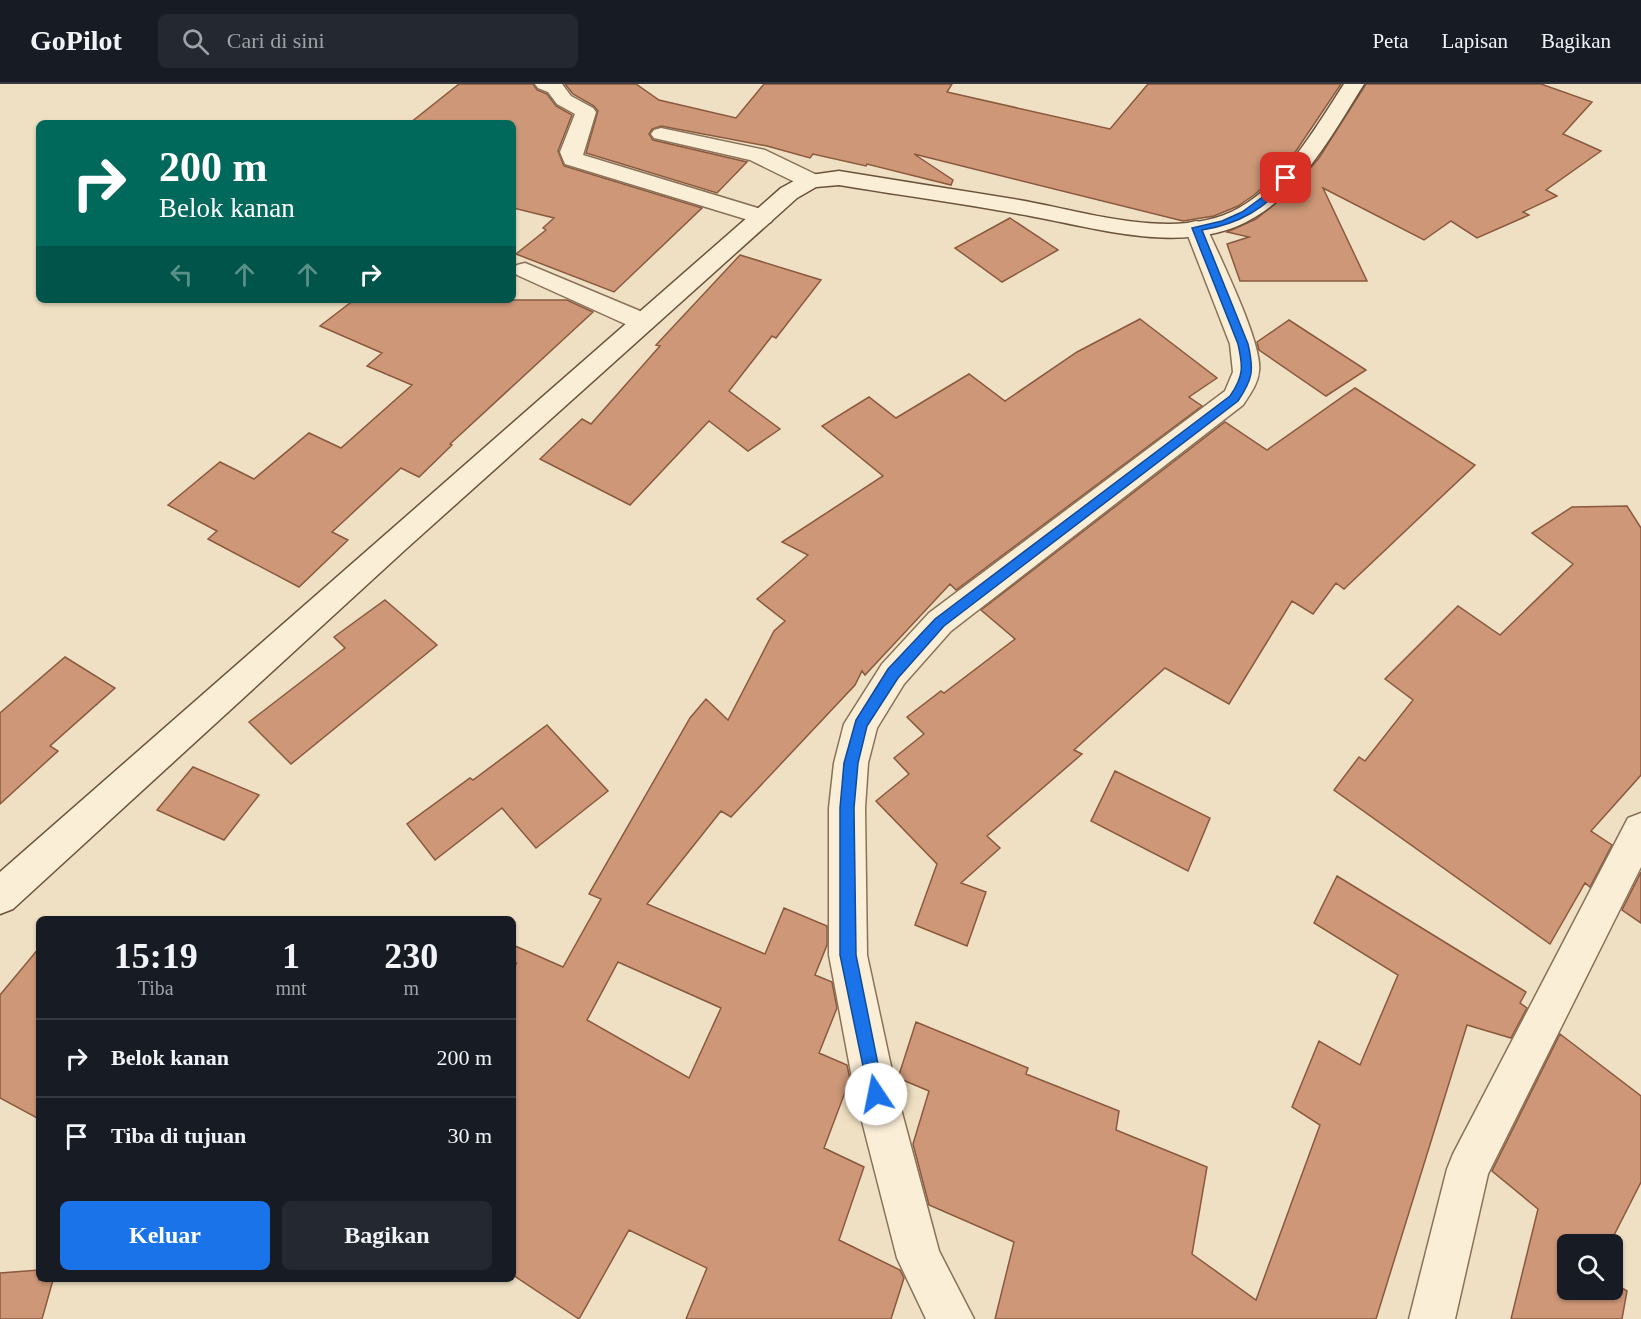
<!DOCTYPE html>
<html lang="id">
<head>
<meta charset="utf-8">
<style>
  :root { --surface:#171b24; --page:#242831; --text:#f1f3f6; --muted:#9ea1a6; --line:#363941; --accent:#1a73e8 }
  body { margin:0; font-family:"Times New Roman",serif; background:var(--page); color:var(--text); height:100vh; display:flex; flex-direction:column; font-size:22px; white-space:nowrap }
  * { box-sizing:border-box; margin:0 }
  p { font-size:20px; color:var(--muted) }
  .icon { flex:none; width:33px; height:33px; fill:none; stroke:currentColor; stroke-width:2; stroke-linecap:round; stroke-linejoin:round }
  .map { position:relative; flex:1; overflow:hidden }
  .side { position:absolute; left:36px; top:832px; width:480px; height:366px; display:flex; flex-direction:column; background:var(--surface); border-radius:9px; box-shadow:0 2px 4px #0004 }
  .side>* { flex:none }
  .top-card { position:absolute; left:36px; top:36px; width:480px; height:183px; border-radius:9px; box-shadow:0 2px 4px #0004; background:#00695c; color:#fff; overflow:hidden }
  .tools { position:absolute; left:1557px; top:1150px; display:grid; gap:12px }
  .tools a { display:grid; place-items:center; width:66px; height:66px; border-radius:9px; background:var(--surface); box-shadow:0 2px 4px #0004; font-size:30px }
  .pin { position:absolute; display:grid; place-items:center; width:51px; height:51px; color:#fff; margin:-26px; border-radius:12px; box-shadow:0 3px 9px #0006 }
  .me { position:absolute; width:66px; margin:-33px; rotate:349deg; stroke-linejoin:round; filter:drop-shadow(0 0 4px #0008) }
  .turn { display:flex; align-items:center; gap:21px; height:126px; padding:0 24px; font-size:27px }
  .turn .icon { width:78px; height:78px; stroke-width:2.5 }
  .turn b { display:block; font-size:42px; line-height:51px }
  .lanes { display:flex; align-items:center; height:57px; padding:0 24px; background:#0003; justify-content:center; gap:30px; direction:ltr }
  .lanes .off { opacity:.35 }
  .eta { display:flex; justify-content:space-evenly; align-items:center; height:102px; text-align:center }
  .eta b { font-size:36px; font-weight:800; line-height:42px }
  .cta { display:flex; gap:12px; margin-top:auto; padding:12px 24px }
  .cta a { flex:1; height:69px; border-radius:9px; background:var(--accent); color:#fff; font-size:24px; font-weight:800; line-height:69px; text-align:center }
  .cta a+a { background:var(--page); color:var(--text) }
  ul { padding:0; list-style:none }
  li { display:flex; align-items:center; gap:18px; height:78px; padding:0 24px; border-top:2px solid var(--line) }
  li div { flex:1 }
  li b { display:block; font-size:22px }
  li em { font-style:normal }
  header { display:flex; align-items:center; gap:36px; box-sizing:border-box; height:84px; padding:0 30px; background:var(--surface); border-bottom:2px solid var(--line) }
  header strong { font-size:28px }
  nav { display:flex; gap:33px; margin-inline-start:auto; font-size:21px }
  .search { width:420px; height:54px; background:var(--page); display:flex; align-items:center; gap:15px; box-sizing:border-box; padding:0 21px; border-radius:9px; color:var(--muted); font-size:22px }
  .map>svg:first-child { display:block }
  .building { fill:#ce9878; stroke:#8a593e; stroke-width:1.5; fill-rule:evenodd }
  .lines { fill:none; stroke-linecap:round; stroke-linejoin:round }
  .street-casing { stroke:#8a7159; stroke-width:3 }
  .secondary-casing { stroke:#6c523c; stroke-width:3 }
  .street { fill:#faeed7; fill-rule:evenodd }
  .secondary { fill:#faeed7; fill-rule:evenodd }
  .route { fill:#1a73e8; stroke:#114b97; stroke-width:1.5 }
</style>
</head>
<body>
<header>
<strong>GoPilot</strong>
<div class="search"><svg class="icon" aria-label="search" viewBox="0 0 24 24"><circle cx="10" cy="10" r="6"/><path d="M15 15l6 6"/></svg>Cari di sini</div>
<nav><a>Peta</a><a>Lapisan</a><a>Bagikan</a></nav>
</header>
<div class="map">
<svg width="1641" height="1235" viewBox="0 0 1641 1235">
  <rect width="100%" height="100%" fill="#efe0c3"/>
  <path class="building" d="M 459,0 L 533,0 L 537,6 L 547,10 L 556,22 L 572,31 L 558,67 L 564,82 L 702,124 L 614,208 L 516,170 L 546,146 L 543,144 L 554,134 L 513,124 L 513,39 L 410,39 Z
    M 565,0 L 636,0 L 659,16 L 736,34 L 764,0 L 952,0 L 947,8 L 1110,45 L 1148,0 L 1341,0 L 1296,67 L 1269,98 L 1254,111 L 1238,122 L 1214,132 L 1183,137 L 914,70 L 953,96 L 951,101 L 867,80 L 866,82 L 813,70 L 810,74 L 767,62 L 661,42 L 652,45 L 649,50 L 653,56 L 747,78 L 717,109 L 586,69 L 598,27 L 594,22 L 573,10 Z
    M 1366,0 L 1541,0 L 1592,18 L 1563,50 L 1601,67 L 1546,106 L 1557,112 L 1523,128 L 1529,131 L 1477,154 L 1451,137 L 1424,156 L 1323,104 L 1367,197 L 1240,197 L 1227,160 L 1249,153 L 1227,148 L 1256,135 L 1290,108 L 1319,74 Z
    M 1010,134 L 1058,166 L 1002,198 L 955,164 Z
    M 740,171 L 821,196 L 776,254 L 772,252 L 729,307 L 780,345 L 748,367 L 709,337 L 630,421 L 540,375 L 582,335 L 591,340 L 660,262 L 656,261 Z
    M 354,216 L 567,216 L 593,228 L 450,360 L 452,361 L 419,393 L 401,384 L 332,448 L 348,456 L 299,503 L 208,455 L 217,447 L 168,421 L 220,378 L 254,395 L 309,349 L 341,364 L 412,301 L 367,282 L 382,269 L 320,242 Z
    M 1140,235 L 1217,294 L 1189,313 L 1202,322 L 956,506 L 950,500 L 865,591 L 862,587 L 855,601 L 731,733 L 721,727 L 647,820 L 765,870 L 784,824 L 827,842 L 827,861 L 815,891 L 832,898 L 837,924 L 819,969 L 847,981 L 850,995 L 824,1064 L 864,1083 L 839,1156 L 900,1186 L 904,1194 L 891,1235 L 686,1235 L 707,1184 L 629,1146 L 579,1235 L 513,1191 L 513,878 L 517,880 L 513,875 L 513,861 L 563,883 L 601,815 L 589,810 L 690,634 L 706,615 L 728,636 L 774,547 L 785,537 L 757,515 L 808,471 L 782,458 L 883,392 L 822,342 L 869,313 L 896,334 L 969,290 L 1005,317 L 1077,268 ZM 618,878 L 721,924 L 689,994 L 587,936 Z
    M 1289,236 L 1366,286 L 1326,312 L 1259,266 L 1257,258 Z
    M 1355,304 L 1475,381 L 1344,505 L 1336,499 L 1313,530 L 1292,517 L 1229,620 L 1165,584 L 1074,666 L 1082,670 L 987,752 L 1000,764 L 961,799 L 986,808 L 967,862 L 915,841 L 937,780 L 876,717 L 909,690 L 894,674 L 924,650 L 907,633 L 941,607 L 944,609 L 1015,555 L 981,526 L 1225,338 L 1267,366 Z
    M 1627,422 L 1641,444 L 1641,691 L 1591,747 L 1612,761 L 1590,803 L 1585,799 L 1550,860 L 1334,706 L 1359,673 L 1365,677 L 1413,616 L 1385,595 L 1458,522 L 1500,551 L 1573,480 L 1532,449 L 1572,423 Z
    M 385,516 L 437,561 L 291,680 L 249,638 L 345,564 L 334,553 Z
    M 65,573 L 115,604 L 50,662 L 58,667 L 0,720 L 0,629 Z
    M 547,641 L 608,707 L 536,764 L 502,724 L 435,776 L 407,740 L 470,694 L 473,696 Z
    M 193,683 L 259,711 L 224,756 L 157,726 Z
    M 1115,687 L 1210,734 L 1188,787 L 1091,737 Z
    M 1641,788 L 1641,839 L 1622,826 Z
    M 1337,792 L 1526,908 L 1520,919 L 1527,924 L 1511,954 L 1467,941 L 1376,1235 L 995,1235 L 1014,1158 L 929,1121 L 913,1060 L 929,1007 L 898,994 L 916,938 L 1028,984 L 1026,990 L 1119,1027 L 1116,1046 L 1207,1083 L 1192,1170 L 1256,1216 L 1320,1041 L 1292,1023 L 1319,957 L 1360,981 L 1398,891 L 1314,839 Z
    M 39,864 L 39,1035 L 0,1014 L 0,911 Z
    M 1560,950 L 1641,1012 L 1641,1098 L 1609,1161 L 1568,1161 L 1568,1206 L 1612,1206 L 1612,1198 L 1627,1207 L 1622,1235 L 1511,1235 L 1538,1125 L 1492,1087 Z
    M 39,1186 L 39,1196 L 53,1196 L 42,1235 L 0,1235 L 0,1189 Z"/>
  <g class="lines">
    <defs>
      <path id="street" d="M 535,0 L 562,0 L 571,12 L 593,24 L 596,28 L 583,71 L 771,128 L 774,133 L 771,138 L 763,140 L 755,138 L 565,80 L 560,68 L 575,30 L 557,20 L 548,8 L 538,4 Z
        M 661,44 L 765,66 L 819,92 L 822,97 L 819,102 L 811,104 L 803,102 L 750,76 L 654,54 L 651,50 L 654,46 Z
        M 1196,137 L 1204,139 L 1207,144 C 1220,174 1263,260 1259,287 C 1258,300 1250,310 1243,321 L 951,547 L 904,600 L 877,644 L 868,679 L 865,724 L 867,871 L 897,1010 L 939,1167 L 974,1235 L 926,1235 L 897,1174 L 855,1010 L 829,871 L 829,724 L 834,679 L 844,640 L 882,580 L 929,529 L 1225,307 L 1233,288 L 1230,260 L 1185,144 L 1188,139 Z
        M 525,179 L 652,232 L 655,238 L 652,244 L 643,246 L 634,244 L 517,191 L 513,186 L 517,181 Z
        M 1641,729 L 1641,783 L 1488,1090 L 1455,1235 L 1409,1235 L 1447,1085 L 1453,1070 L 1628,734 Z"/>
      <path id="secondary" d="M 1344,0 L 1364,0 C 1335,46 1304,104 1255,133 C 1188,175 1091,142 1019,130 C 959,119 899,111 839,101 L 816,103 L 797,114 L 406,465 L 13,825 L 0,830 L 0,788 L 781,104 L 803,92 L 839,87 C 899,97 959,106 1019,116 C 1084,127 1177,159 1239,124 C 1285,98 1316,43 1344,0 Z"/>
    </defs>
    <use href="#street" class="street-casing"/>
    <use href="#secondary" class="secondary-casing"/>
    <use href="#street" class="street"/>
    <use href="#secondary" class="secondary"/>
  </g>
  <path class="route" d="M 1286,91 L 1290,94 C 1267,124 1239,140 1202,146 L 1248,260 C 1254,286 1253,295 1238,317 L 944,542 L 898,594 L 867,642 L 858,679 L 854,724 L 856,871 L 884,1010 L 882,1016 L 876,1019 L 870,1016 L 840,871 L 840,724 L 844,679 L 856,636 L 888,585 L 935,535 L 1230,312 C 1244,292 1243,282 1238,260 L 1192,144 L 1222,137 L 1242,128 L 1268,109 Z"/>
</svg>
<div class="tools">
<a><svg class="icon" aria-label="search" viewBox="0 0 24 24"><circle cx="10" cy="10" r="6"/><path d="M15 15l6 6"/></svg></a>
</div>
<div class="pin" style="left:1286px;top:94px;background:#d93025"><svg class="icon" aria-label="arrive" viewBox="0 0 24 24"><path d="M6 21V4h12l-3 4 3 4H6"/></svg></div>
<svg class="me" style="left:876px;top:1010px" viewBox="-20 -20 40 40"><circle r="19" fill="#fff"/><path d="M0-13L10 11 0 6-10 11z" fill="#1a73e8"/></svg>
<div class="top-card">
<div class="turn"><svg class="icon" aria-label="right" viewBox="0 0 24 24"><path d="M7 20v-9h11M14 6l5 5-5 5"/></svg><div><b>200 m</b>Belok kanan</div></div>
<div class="lanes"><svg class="icon off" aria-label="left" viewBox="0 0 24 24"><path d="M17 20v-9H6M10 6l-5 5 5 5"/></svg><svg class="icon off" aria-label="ahead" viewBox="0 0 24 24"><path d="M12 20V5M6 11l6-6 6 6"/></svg><svg class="icon off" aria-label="ahead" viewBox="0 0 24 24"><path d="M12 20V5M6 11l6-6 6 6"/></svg><svg class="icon" aria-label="right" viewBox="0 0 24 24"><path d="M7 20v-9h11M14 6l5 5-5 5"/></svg></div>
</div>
<section class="side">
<div class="eta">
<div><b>15:19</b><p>Tiba</p></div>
<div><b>1</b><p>mnt</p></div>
<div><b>230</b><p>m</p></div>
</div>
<ul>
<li><svg class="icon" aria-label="right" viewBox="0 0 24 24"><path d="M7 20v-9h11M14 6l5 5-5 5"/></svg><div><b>Belok kanan</b></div><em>200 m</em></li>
<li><svg class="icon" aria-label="arrive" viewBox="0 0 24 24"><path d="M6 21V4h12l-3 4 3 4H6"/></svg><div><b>Tiba di tujuan</b></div><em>30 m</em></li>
</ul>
<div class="cta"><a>Keluar</a><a>Bagikan</a></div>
</section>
</div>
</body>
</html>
